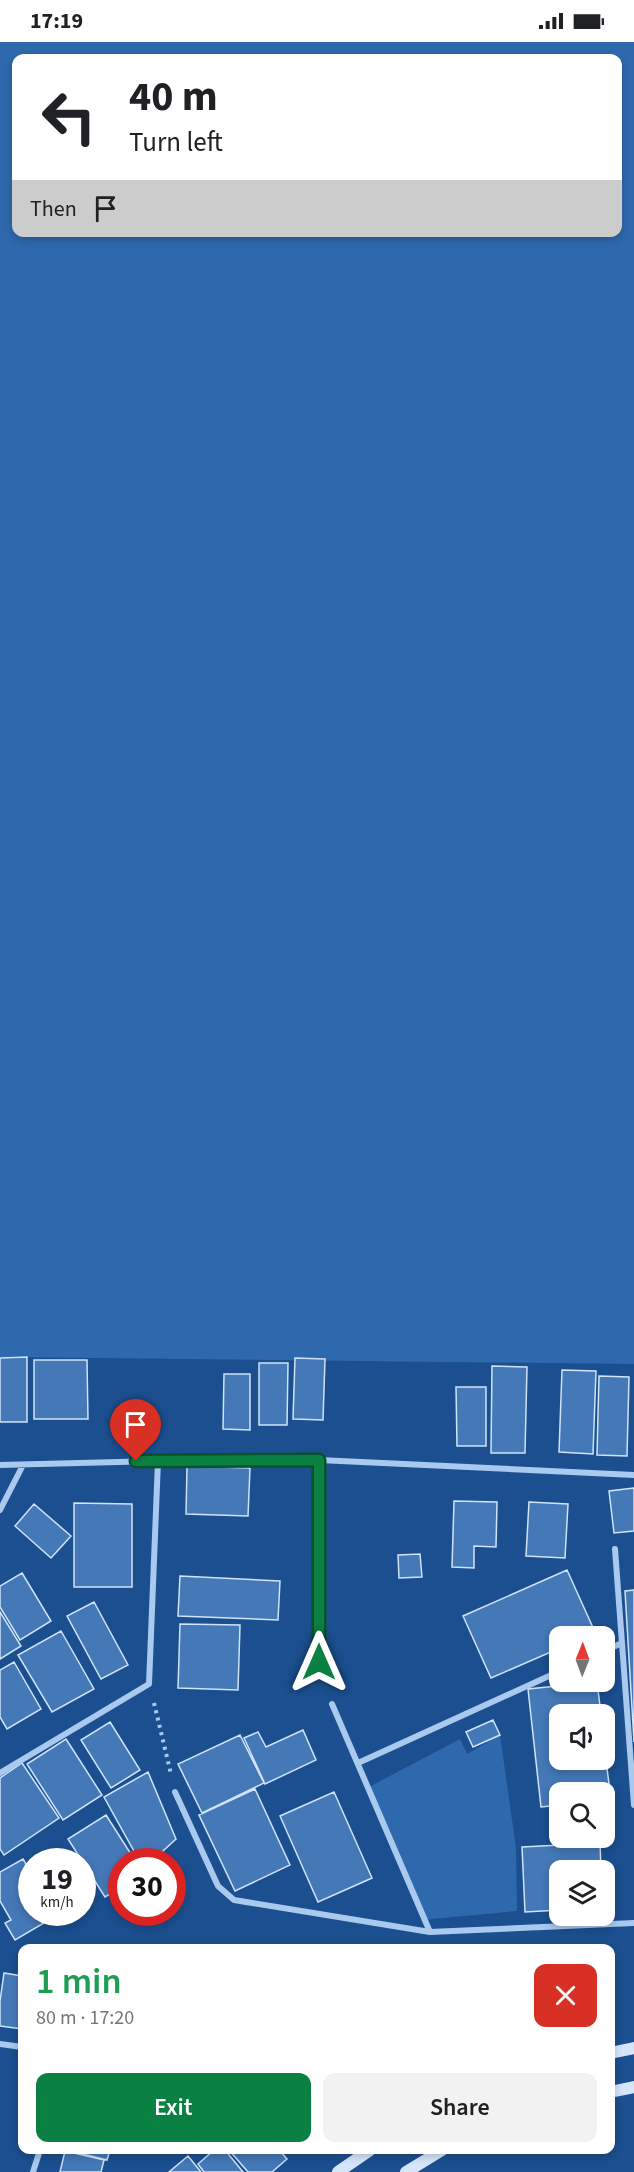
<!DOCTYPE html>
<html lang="en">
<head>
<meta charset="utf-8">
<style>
  :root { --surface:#fff; --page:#f2f2f2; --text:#202124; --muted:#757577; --accent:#0b8043 }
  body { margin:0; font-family:"Source Sans 3",sans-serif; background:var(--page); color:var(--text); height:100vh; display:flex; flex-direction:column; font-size:22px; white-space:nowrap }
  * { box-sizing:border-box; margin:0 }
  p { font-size:20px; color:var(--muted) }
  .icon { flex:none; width:33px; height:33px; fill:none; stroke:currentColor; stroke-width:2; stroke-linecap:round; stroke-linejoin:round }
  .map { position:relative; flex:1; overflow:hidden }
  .sheet { position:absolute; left:18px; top:1902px; width:597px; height:210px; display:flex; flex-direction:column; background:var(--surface); border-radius:12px; box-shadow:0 3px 9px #0003 }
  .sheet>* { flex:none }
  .banner { position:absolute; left:12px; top:12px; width:610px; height:183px; border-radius:12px; box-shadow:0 3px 9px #0003; background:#fff; color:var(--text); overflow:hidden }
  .needle { width:39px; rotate:1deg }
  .buttons { position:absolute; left:549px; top:1584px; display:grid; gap:12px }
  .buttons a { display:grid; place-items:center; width:66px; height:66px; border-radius:12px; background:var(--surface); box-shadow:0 3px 9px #0003; font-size:30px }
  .speed { position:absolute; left:18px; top:1806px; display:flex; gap:12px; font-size:30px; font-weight:700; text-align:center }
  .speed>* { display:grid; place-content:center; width:78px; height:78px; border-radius:50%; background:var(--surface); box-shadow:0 3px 9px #0003; line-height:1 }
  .speed small { font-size:15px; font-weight:400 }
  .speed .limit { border:9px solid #d22; background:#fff; color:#111 }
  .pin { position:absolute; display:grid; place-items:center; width:51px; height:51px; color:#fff; margin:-62px -26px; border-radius:50% 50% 50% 0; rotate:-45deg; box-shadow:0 0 6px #0007 }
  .pin .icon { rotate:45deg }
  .me { position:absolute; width:66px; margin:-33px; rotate:0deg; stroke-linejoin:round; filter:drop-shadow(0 0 4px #0008) }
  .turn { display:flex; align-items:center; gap:21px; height:126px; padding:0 18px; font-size:27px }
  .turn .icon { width:78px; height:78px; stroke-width:2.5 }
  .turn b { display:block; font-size:42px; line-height:51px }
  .then { display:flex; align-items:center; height:57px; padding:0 18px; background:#0003; gap:12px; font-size:22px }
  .round { display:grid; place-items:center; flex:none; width:63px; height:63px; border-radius:12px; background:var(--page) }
  .head { display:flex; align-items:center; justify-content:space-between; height:102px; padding:0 18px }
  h1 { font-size:36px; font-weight:600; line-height:45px; color:#1e9e55 }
  .primary-button { display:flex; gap:12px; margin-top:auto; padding:12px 18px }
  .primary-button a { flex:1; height:69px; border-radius:12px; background:var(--accent); color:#fff; font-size:24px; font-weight:600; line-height:69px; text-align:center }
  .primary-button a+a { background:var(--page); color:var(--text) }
  .status { display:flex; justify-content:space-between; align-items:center; height:42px; padding:0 30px; background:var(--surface); direction:ltr }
  .status svg { height:16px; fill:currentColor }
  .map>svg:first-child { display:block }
  .green { fill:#2e69ad; fill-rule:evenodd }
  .building { fill:#4478b7; stroke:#cfe3fa; stroke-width:1.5 }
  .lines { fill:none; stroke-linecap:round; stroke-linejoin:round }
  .path { stroke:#a9c9ee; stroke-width:4; stroke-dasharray:3 4.5; stroke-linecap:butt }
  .street { stroke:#a9c9ee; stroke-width:6 }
  .secondary { stroke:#d6e6fa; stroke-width:12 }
  .route-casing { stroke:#07532c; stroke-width:15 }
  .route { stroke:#0b8043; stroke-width:10 }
</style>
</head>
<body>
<div class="status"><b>17:19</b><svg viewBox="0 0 49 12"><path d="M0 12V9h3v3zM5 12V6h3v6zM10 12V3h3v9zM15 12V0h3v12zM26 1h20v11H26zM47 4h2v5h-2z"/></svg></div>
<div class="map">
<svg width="634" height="2130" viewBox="0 0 634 2130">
  <rect width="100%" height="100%" fill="#1b4f8f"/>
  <path class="green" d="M 0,0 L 634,0 L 634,1322 L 0,1315 ZM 16,16 L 618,16 L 618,190 L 16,190 Z
    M 500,1693 L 516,1806 L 517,1869 L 422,1878 L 369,1745 L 460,1697 L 467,1712 Z"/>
  <path class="building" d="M 27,1315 L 27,1380 L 0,1380 L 0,1316 Z
    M 295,1316 L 325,1317 L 323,1378 L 293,1377 Z
    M 34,1318 L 87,1318 L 88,1377 L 34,1377 Z
    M 259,1321 L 288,1321 L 287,1383 L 259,1383 Z
    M 492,1324 L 527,1325 L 525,1411 L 491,1411 Z
    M 562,1328 L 596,1329 L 593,1412 L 559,1410 Z
    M 224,1332 L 250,1332 L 250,1388 L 223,1387 Z
    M 599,1334 L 629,1335 L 627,1414 L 597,1413 Z
    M 456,1345 L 486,1345 L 486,1404 L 457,1404 Z
    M 187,1424 L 250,1426 L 248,1474 L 186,1472 Z
    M 634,1446 L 634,1489 L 614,1491 L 609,1449 Z
    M 454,1459 L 497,1460 L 496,1505 L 474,1504 L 474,1526 L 452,1525 Z
    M 529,1460 L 568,1462 L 565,1516 L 526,1514 Z
    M 74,1461 L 132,1462 L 132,1545 L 74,1545 Z
    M 34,1462 L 71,1494 L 51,1516 L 15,1484 Z
    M 420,1512 L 422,1535 L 399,1536 L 398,1513 Z
    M 567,1528 L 595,1590 L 586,1594 L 560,1594 L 560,1606 L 491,1636 L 463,1574 Z
    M 22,1531 L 51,1579 L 20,1598 L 0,1565 L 0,1544 Z
    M 180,1534 L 280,1539 L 278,1578 L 178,1574 Z
    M 634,1548 L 634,1700 L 625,1549 Z
    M 94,1560 L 128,1623 L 101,1637 L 67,1574 Z
    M 0,1570 L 21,1604 L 0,1617 Z
    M 180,1582 L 240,1583 L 238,1648 L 178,1646 Z
    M 61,1589 L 94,1647 L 52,1670 L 18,1613 Z
    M 14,1620 L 41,1667 L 7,1687 L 0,1675 L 0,1628 Z
    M 597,1640 L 601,1672 L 560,1672 L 560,1718 L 604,1718 L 604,1702 L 611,1758 L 604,1758 L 604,1750 L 560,1750 L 560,1763 L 541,1765 L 528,1647 Z
    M 493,1678 L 500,1693 L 473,1705 L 466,1690 Z
    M 110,1680 L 140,1728 L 111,1746 L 81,1698 Z
    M 303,1688 L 316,1718 L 265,1742 L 244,1696 L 258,1690 L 266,1705 Z
    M 240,1693 L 264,1741 L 202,1771 L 178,1722 Z
    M 66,1697 L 102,1753 L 63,1778 L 27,1722 Z
    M 22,1721 L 59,1776 L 4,1813 L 0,1807 L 0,1736 Z
    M 148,1730 L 176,1797 L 151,1820 L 140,1820 L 104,1755 Z
    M 255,1747 L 290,1823 L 235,1849 L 199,1773 Z
    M 334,1750 L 372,1836 L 318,1860 L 280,1774 Z
    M 106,1773 L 136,1820 L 122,1820 L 122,1845 L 105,1855 L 68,1797 Z
    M 600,1801 L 601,1828 L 560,1828 L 560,1868 L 525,1870 L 522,1805 Z
    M 23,1817 L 32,1832 L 32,1870 L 54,1870 L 56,1874 L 15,1898 L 5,1881 L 11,1878 L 0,1859 L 0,1830 Z
    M 4,1931 L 22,1934 L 22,1987 L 0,1984 L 0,1959 Z
    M 67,2108 L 110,2108 L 107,2118 Z
    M 214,2108 L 225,2108 L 243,2130 L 204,2130 L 198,2122 Z
    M 229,2108 L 279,2108 L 287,2117 L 272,2130 L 248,2130 Z
    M 65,2109 L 104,2118 L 101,2130 L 60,2130 Z
    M 188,2114 L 201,2130 L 169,2130 Z"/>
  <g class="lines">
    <path class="path" d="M 154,1661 L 171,1732"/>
    <path class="street" d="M 0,1423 L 158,1419 L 319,1418 L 634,1433
      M 0,1468 L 23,1423
      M 615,1507 L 634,1763
      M 604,1609 L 622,1601
      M 319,1620 L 319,1418
      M 332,1662 L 430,1890
      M 358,1721 L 560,1629
      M 0,1731 L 149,1642 L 158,1419
      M 175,1750 L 218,1844 L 234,1858 L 430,1890 L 634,1881
      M 0,2002 L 22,2005
      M 33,2130 L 40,2108"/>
    <path class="secondary" d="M 610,2011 L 634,2006
      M 610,2050 L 634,2045
      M 338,2130 L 370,2108
      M 406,2130 L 442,2108"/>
  </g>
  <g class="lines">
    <defs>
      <path id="route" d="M 136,1419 L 319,1418 L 319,1620"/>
    </defs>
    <use href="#route" class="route-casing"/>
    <use href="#route" class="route"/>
  </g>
</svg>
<div class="buttons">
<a><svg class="needle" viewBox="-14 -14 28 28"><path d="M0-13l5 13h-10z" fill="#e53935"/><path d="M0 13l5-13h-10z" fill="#757577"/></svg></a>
<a><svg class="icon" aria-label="sound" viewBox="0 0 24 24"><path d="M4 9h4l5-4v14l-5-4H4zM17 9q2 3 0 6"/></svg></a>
<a><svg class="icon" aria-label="search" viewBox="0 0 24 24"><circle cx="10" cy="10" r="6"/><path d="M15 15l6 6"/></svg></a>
<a><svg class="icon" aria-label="layers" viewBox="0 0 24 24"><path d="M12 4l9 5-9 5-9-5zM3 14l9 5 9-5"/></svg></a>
</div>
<div class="speed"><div>19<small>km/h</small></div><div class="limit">30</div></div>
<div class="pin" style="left:136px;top:1419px;background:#d93025"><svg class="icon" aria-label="arrive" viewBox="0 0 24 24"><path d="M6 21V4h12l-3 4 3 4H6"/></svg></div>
<svg class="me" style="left:319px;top:1620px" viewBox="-20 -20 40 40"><path d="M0-17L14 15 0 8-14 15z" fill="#0b8043" stroke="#fff" stroke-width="4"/></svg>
<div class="banner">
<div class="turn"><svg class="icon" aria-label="left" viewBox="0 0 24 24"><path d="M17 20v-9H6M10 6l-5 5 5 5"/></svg><div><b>40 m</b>Turn left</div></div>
<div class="then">Then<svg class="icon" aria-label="arrive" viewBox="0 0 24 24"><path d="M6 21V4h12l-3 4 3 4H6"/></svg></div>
</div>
<section class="sheet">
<div class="head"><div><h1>1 min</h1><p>80 m · 17:20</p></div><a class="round" style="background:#d93025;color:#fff"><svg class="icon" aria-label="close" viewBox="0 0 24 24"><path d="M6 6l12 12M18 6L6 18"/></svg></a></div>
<div class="primary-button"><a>Exit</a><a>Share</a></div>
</section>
</div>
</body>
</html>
